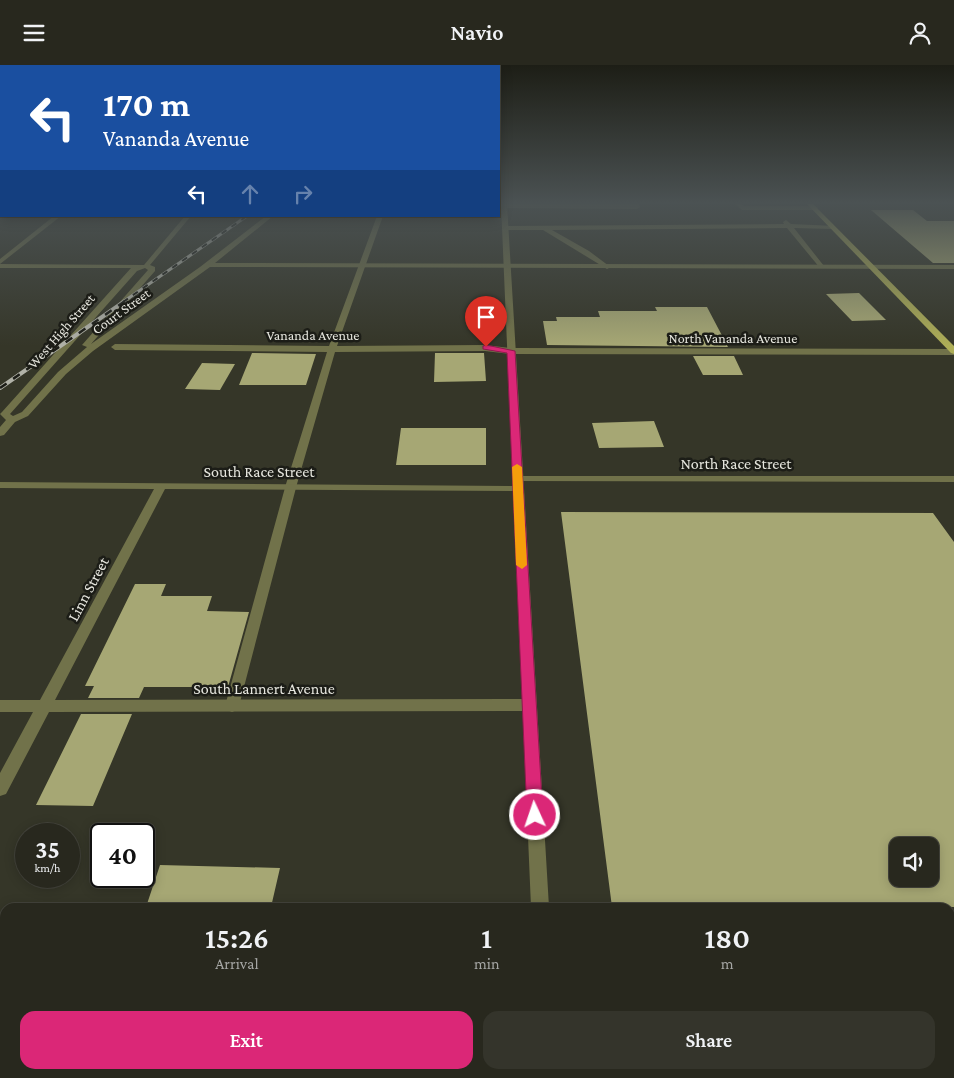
<!DOCTYPE html>
<html lang="en">
<head>
<meta charset="utf-8">
<style>
  :root { --surface:#28281e; --page:#34342b; --text:#f1f3f6; --muted:#a5a6a4; --line:#44443c; --accent:#db2777 }
  body { margin:0; font-family:"Crimson Pro",serif; background:var(--page); color:var(--text); height:100vh; display:flex; flex-direction:column; font-size:19px; white-space:nowrap }
  * { box-sizing:border-box; margin:0 }
  p { font-size:16px; color:var(--muted) }
  .icon { flex:none; width:28px; height:28px; fill:none; stroke:currentColor; stroke-width:2; stroke-linecap:round; stroke-linejoin:round }
  .map { position:relative; flex:1; overflow:hidden }
  .panel { position:absolute; left:0px; top:838px; width:955px; height:176px; display:flex; flex-direction:column; background:var(--surface); border-radius:15px 15px 0 0; box-shadow:0 2px 12px #0003,0 0 0 1px var(--line) }
  .panel>* { flex:none }
  .banner { position:absolute; left:0px; top:0px; width:500px; height:152px; box-shadow:0 2px 12px #0003,0 0 0 1px var(--line); background:#1a4fa0; color:#fff; overflow:hidden }
  .buttons { position:absolute; left:889px; top:772px; display:grid; gap:10px }
  .buttons a { display:grid; place-items:center; width:50px; height:50px; border-radius:10px; background:var(--surface); box-shadow:0 2px 12px #0003,0 0 0 1px var(--line); font-size:25px }
  .speed { position:absolute; left:15px; top:758px; display:flex; gap:10px; font-size:25px; font-weight:700; text-align:center }
  .speed>* { display:grid; place-content:center; width:65px; height:65px; border-radius:50%; background:var(--surface); box-shadow:0 2px 12px #0003,0 0 0 1px var(--line); line-height:1 }
  .speed small { font-size:12px; font-weight:400 }
  .speed .limit { border:2px solid #111; border-radius:8px; background:#fff; color:#111 }
  .pin { position:absolute; display:grid; place-items:center; width:42px; height:42px; color:#fff; margin:-51px -21px; border-radius:50% 50% 50% 0; rotate:-45deg; box-shadow:0 0 5px #0007 }
  .pin .icon { rotate:45deg }
  .me { position:absolute; width:55px; margin:-28px; rotate:357deg; stroke-linejoin:round; filter:drop-shadow(0 0 4px #0008) }
  .turn { display:flex; align-items:center; gap:18px; height:105px; padding:0 20px; font-size:22px }
  .turn .icon { width:65px; height:65px; stroke-width:2.5 }
  .turn b { display:block; font-size:35px; line-height:42px }
  .lanes { display:flex; align-items:center; height:48px; padding:0 20px; background:#0003; justify-content:center; gap:25px; direction:ltr }
  .lanes .off { opacity:.35 }
  .eta { display:flex; justify-content:space-evenly; align-items:center; height:85px; text-align:center }
  .eta b { font-size:30px; font-weight:600; line-height:35px }
  .cta { display:flex; gap:10px; margin-top:auto; padding:10px 20px }
  .cta a { flex:1; height:58px; border-radius:15px; background:var(--accent); color:#fff; font-size:20px; font-weight:600; line-height:58px; text-align:center }
  .cta a+a { background:var(--page); color:var(--text) }
  header { display:flex; justify-content:space-between; align-items:center; height:65px; padding:0 20px; background:var(--surface); font-size:22px; font-weight:600 }
  .map>svg:first-child { display:block }
  .building { fill:#a6a774; fill-rule:evenodd }
  .lines { fill:none; stroke-linecap:round; stroke-linejoin:round }
  .service { fill:#71724a; fill-rule:evenodd }
  .minor { fill:#71724a; fill-rule:evenodd }
  .tertiary { fill:#71724a; fill-rule:evenodd }
  .primary { fill:#aeae57; fill-rule:evenodd }
  .rail-far1-casing { stroke:#b1b2a8; stroke-width:3 }
  .rail-casing { stroke:#b1b2a8; stroke-width:4 }
  .rail-far1 { stroke:#1c1d17; stroke-width:2; stroke-dasharray:6; stroke-linecap:butt }
  .rail { stroke:#1c1d17; stroke-width:2.5; stroke-dasharray:8; stroke-linecap:butt }
  .route { fill:#db2777; stroke:#8e194d }
  .slow { fill:#f59e0b }
  .labels { text-anchor:middle; dominant-baseline:central; stroke-width:5; stroke-linejoin:round; paint-order:stroke }
  .far-street-label { font-size:14px; fill:#e6e6de; stroke:#1c1d17 }
  .street-label { font-size:16px; fill:#e6e6de; stroke:#1c1d17 }
</style>
</head>
<body>
<header><svg class="icon" aria-label="menu" viewBox="0 0 24 24"><path d="M4 6h16M4 12h16M4 18h16"/></svg>Navio<svg class="icon" aria-label="person" viewBox="0 0 24 24"><circle cx="12" cy="8" r="4"/><path d="M4 21q1-7 8-7t8 7"/></svg></header>
<div class="map">
<svg width="954" height="1013" viewBox="0 0 954 1013">
  <rect width="100%" height="100%" fill="#353628"/>
  <path class="building" d="M 871,145 L 913,145 L 927,156 L 954,156 L 954,198 L 933,198 Z
    M 859,228 L 886,255 L 852,256 L 826,229 Z
    M 655,242 L 707,242 L 728,282 L 547,280 L 543,256 L 557,256 L 556,252 L 600,252 L 598,246 L 657,246 Z
    M 252,288 L 316,289 L 306,320 L 239,320 Z
    M 435,288 L 484,288 L 486,316 L 434,317 Z
    M 693,291 L 734,291 L 743,310 L 703,310 Z
    M 202,298 L 235,299 L 220,325 L 185,324 Z
    M 654,356 L 664,382 L 599,383 L 592,358 Z
    M 401,363 L 486,363 L 486,400 L 396,400 Z
    M 561,447 L 933,448 L 954,477 L 954,842 L 612,842 ZM 898,781 L 930,781 L 930,814 L 898,814 Z
    M 135,519 L 166,519 L 161,531 L 212,531 L 207,546 L 249,547 L 228,622 L 144,622 L 139,633 L 88,633 L 94,621 L 85,621 Z
    M 81,649 L 132,649 L 93,741 L 36,740 Z
    M 160,800 L 280,803 L 271,842 L 146,842 Z"/>
  <g class="lines">
    <path class="service" d="M 633,139 L 639,139 L 640,142 L 637,144 L 504,143 L 501,141 L 504,139 Z
      M 735,139 L 741,139 L 744,141 L 815,141 L 818,143 L 815,145 L 742,145 Z
      M 54,151 L 61,151 L 0,199 L 0,194 Z
      M 377,151 L 383,151 L 337,281 L 485,280 L 511,283 L 954,284 L 954,290 L 511,289 L 485,286 L 335,287 L 297,419 L 239,641 L 237,645 L 232,647 L 227,645 L 225,641 L 286,419 L 327,287 L 115,285 L 111,282 L 115,279 L 329,281 Z
      M 786,155 L 791,159 L 835,161 L 833,164 L 794,163 L 824,201 L 824,203 L 820,203 L 787,163 L 552,165 L 589,186 L 609,201 L 609,203 L 607,204 L 543,165 L 505,165 L 502,163 L 505,161 L 784,159 L 783,157 Z"/>
    <path class="minor" d="M 185,151 L 191,151 L 150,200 L 155,202 L 155,206 L 91,279 L 200,202 L 266,151 L 273,151 L 215,198 L 954,200 L 954,204 L 210,202 L 93,286 L 66,309 L 28,351 L 15,357 L 4,370 L 0,371 L 0,362 L 6,355 L 0,349 L 2,347 L 131,203 L 0,203 L 0,199 L 144,200 ZM 145,203 L 148,205 L 82,280 L 87,282 L 58,307 L 22,347 L 13,351 L 10,349 L 137,206 Z
      M 517,411 L 954,411 L 954,417 L 513,416 L 512,414 Z
      M 0,417 L 522,421 L 524,423 L 522,425 L 518,426 L 165,424 L 55,635 L 529,634 L 534,636 L 536,640 L 534,644 L 529,646 L 49,647 L 6,729 L 0,731 L 0,708 L 33,647 L 0,647 L 0,635 L 40,635 L 154,424 L 0,423 Z"/>
    <path class="tertiary" d="M 501,139 L 507,139 L 549,842 L 531,842 Z
      M 538,1009 L 560,1009 L 560,1013 L 538,1013 Z"/>
    <path class="primary" d="M 807,139 L 813,139 L 954,281 L 954,289 L 951,288 Z"/>
    <defs>
      <path id="rail-far1" d="M 123,237 L 247,151"/>
      <path id="rail" d="M 0,323 L 125,236"/>
    </defs>
    <use href="#rail-far1" class="rail-far1-casing"/>
    <use href="#rail" class="rail-casing"/>
    <use href="#rail-far1" class="rail-far1"/>
    <use href="#rail" class="rail"/>
  </g>
  <linearGradient id="sky" x2="0" y2="1"><stop stop-color="#1d1e16"/><stop offset="0.49" stop-color="#4b5253"/><stop offset="1" stop-color="#4b5253" stop-opacity="0"/></linearGradient>
  <rect width="954" height="281" fill="url(#sky)"/>
  <path class="route" d="M 486,280 L 515,286 L 543,750 L 540,755 L 535,757 L 530,755 L 527,750 L 507,288 L 483,284 L 483,281 Z"/>
  <path class="slow" d="M 517,399 L 522,402 L 527,500 L 522,504 L 516,500 L 512,402 Z"/>
  <g class="labels">
    <g class="far-street-label">
      <text transform="translate(121 246) rotate(-36)">Court Street</text>
      <text transform="translate(61 266) rotate(-49)">West High Street</text>
      <text x="313" y="270">Vananda Avenue</text>
      <text x="733" y="273">North Vananda Avenue</text>
    </g>
    <g class="street-label">
      <text x="736" y="398">North Race Street</text>
      <text x="259" y="406">South Race Street</text>
      <text transform="translate(88 524) rotate(-62)">Linn Street</text>
      <text x="264" y="623">South Lannert Avenue</text>
    </g>
  </g>
</svg>
<div class="buttons">
<a><svg class="icon" aria-label="sound" viewBox="0 0 24 24"><path d="M4 9h4l5-4v14l-5-4H4zM17 9q2 3 0 6"/></svg></a>
</div>
<div class="speed"><div>35<small>km/h</small></div><div class="limit">40</div></div>
<div class="pin" style="left:486px;top:282px;background:#d93025"><svg class="icon" aria-label="arrive" viewBox="0 0 24 24"><path d="M6 21V4h12l-3 4 3 4H6"/></svg></div>
<svg class="me" style="left:535px;top:750px" viewBox="-20 -20 40 40"><circle r="17" fill="#db2777" stroke="#fff" stroke-width="3"/><path d="M0-11L8 9 0 5-8 9z" fill="#fff"/></svg>
<div class="banner">
<div class="turn"><svg class="icon" aria-label="left" viewBox="0 0 24 24"><path d="M17 20v-9H6M10 6l-5 5 5 5"/></svg><div><b>170 m</b>Vananda Avenue</div></div>
<div class="lanes"><svg class="icon" aria-label="left" viewBox="0 0 24 24"><path d="M17 20v-9H6M10 6l-5 5 5 5"/></svg><svg class="icon off" aria-label="ahead" viewBox="0 0 24 24"><path d="M12 20V5M6 11l6-6 6 6"/></svg><svg class="icon off" aria-label="right" viewBox="0 0 24 24"><path d="M7 20v-9h11M14 6l5 5-5 5"/></svg></div>
</div>
<section class="panel">
<div class="eta">
<div><b>15:26</b><p>Arrival</p></div>
<div><b>1</b><p>min</p></div>
<div><b>180</b><p>m</p></div>
</div>
<div class="cta"><a>Exit</a><a>Share</a></div>
</section>
</div>
</body>
</html>
